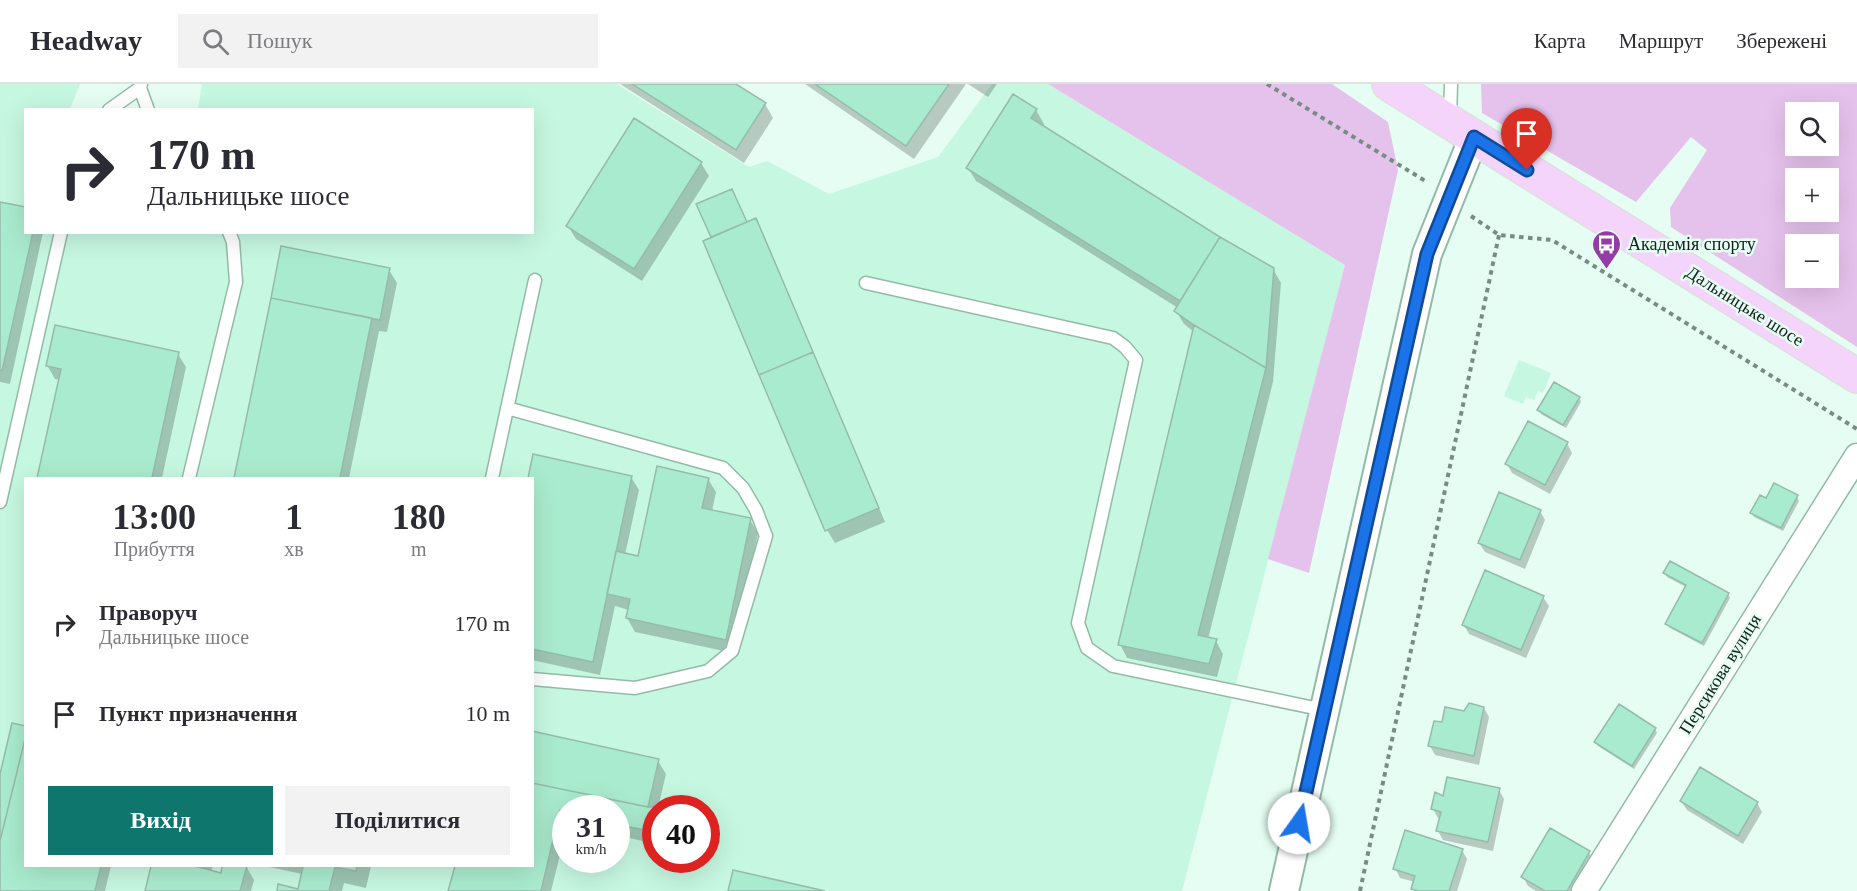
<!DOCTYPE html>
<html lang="uk">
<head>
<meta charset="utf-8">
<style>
  :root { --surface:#fff; --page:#f2f2f3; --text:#2b2b33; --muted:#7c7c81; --line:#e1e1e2; --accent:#0f766e }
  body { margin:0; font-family:Georgia,serif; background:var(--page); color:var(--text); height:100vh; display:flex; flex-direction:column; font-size:22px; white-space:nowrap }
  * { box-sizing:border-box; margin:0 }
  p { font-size:20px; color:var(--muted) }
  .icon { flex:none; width:33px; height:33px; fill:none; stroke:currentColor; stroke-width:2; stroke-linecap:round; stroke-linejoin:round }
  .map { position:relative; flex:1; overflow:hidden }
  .details { position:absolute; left:24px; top:393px; width:510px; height:390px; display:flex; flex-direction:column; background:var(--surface); border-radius:0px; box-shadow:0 6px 24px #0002 }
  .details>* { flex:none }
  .banner { position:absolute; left:24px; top:24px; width:510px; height:126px; border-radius:0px; box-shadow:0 6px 24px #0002; background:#fff; color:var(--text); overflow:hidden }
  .fabs { position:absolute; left:1785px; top:18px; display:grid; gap:12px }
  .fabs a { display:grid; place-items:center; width:54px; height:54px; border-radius:0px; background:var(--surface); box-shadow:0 6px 24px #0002; font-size:30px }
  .speed { position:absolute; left:552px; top:711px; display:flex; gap:12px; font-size:30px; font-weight:700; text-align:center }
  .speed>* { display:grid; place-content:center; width:78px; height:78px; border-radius:50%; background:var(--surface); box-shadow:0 6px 24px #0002; line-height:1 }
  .speed small { font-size:15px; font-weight:400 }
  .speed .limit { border:9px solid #d22; background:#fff; color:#111 }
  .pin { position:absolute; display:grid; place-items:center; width:51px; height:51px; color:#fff; margin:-62px -26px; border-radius:50% 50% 50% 0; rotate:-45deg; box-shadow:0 0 6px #0007 }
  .pin .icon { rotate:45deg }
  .me { position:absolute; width:66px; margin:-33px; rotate:13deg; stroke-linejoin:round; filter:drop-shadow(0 0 4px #0008) }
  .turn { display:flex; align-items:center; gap:21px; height:126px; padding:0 24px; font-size:27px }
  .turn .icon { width:78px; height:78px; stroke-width:2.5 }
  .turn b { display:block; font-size:42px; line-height:51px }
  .eta { display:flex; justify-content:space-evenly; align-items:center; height:102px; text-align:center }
  .eta b { font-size:36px; font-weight:600; line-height:42px }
  .cta { display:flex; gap:12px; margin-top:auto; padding:12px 24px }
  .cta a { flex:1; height:69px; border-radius:0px; background:var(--accent); color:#fff; font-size:24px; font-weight:600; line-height:69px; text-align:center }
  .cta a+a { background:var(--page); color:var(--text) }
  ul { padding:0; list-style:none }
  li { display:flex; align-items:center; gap:18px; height:90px; padding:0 24px }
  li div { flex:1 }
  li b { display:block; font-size:22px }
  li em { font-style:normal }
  header { display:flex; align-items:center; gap:36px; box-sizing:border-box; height:84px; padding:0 30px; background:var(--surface); border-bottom:2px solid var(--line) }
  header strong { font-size:28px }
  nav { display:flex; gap:33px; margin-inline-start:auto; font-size:21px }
  .search { width:420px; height:54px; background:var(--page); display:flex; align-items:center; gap:15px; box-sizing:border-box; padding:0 21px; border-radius:0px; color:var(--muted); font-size:22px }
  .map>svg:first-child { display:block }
  .built { fill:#c6f7e1; fill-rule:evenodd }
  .green { fill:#e5c2ec; fill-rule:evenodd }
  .shadow { fill:#0003 }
  .building { fill:#a9ebce; stroke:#95bcaa; stroke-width:1.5 }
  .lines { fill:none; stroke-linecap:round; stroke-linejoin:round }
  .service-casing { stroke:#93baa8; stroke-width:15 }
  .minor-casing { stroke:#93baa8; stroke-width:27 }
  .tertiary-casing { stroke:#93baa8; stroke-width:32 }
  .primary-casing { stroke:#dee0df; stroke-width:36 }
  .path { stroke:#788c83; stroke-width:4; stroke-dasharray:4.5 4.5; stroke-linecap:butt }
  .service { stroke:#fff; stroke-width:12 }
  .minor { stroke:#fff; stroke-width:24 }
  .tertiary { stroke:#fff; stroke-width:28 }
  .primary { stroke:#f5d4fc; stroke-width:33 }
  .route-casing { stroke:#114b97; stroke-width:15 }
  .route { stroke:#1a73e8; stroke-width:10 }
  .labels { text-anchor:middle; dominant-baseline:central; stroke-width:5; stroke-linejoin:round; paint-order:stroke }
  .poi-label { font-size:18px; fill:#11201a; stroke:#e5fdf2; text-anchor:start }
  .street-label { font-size:18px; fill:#11201a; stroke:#e5fdf2 }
</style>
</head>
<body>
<header>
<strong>Headway</strong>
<div class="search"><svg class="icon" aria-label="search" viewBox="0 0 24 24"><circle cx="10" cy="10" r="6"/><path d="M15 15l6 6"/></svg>Пошук</div>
<nav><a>Карта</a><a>Маршрут</a><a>Збережені</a></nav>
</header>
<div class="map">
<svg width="1857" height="807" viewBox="0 0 1857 807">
  <rect width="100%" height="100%" fill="#e5fdf2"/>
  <path class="built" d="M 0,0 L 80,0 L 70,25 L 26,26 L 26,148 L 532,148 L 532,26 L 198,25 L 202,0 L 617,0 L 749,83 L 767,77 L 829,110 L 938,73 L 992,0 L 1048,0 L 1345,181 L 1182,807 L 0,807 ZM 26,394 L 532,394 L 532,782 L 26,782 ZM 566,724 L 616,724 L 616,776 L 566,776 ZM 656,724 L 706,724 L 706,776 L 656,776 Z
    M 1519,276 L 1551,289 L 1543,309 L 1538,307 L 1534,316 L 1526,313 L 1523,320 L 1504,312 Z"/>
  <path class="green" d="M 1048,0 L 1332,0 L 1388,38 L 1398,86 L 1309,489 L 1268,475 L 1345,181 Z
    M 1481,0 L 1857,0 L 1857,263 L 1671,143 L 1670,124 L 1707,66 L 1691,53 L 1636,118 L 1482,29 ZM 1796,28 L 1828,28 L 1828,62 L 1796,62 ZM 1796,94 L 1828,94 L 1828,128 L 1796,128 ZM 1796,160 L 1828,160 L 1828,194 L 1796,194 Z"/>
  <path class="shadow" d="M 620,0 L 733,0 L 765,20 L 773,34 L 744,79 Z
    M 805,0 L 966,0 L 914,75 Z
    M 968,0 L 997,0 L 988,13 Z
    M 1036,26 L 1044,40 L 1042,43 L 1220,154 L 1273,185 L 1281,199 L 1273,298 L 1208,555 L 1216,557 L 1223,570 L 1217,593 L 1127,574 L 1120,560 L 1194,248 L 1184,240 L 1176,227 L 1178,224 L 976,97 L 968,84 Z
    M 701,79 L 709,92 L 642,197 L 576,155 L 568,142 Z
    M 732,107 L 748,139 L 755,136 L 763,149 L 885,438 L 835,459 L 827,446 L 698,121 Z
    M 0,119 L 26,148 L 43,148 L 10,300 L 0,298 Z
    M 282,164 L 389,186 L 397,199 L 387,248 L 379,247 L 349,394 L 236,394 Z
    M 178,270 L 186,283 L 162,394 L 39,394 L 60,296 L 55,295 L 47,281 Z
    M 1579,314 L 1581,318 L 1566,344 L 1541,330 L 1539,326 Z
    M 1567,359 L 1572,369 L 1550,410 L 1512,389 L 1507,380 Z
    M 534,372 L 631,393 L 639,406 L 625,471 L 639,473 L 708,395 L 716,408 L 712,427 L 750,436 L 758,449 L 733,569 L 635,548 L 627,534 L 629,526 L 615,522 L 600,591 L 532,576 L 532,394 L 530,394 Z
    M 1797,413 L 1799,417 L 1783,447 L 1754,433 L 1752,429 L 1767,416 Z
    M 1540,427 L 1545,436 L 1525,485 L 1485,468 L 1479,459 Z
    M 1665,489 L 1728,510 L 1730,514 L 1704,562 L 1670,544 L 1667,540 L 1686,503 L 1667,493 Z
    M 1543,513 L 1549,522 L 1526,574 L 1469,550 L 1464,541 Z
    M 1484,624 L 1489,633 L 1479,681 L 1435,671 L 1430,662 L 1443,640 L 1464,628 Z
    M 1655,645 L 1657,649 L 1634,685 L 1598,662 L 1596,658 Z
    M 532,648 L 658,677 L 666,690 L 658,724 L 659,724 L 656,724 L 656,760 L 616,751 L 616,724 L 566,724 L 566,747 L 551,807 L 449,807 L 456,782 L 532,782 Z
    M 0,696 L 26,782 L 111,782 L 105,807 L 0,807 Z
    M 1499,706 L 1504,715 L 1493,767 L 1443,756 L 1438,747 L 1440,735 L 1438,734 L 1433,725 L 1444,714 Z
    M 1681,717 L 1757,719 L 1762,728 L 1743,760 L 1687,726 Z
    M 1462,766 L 1467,775 L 1457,807 L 1414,807 L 1413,804 L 1415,798 L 1400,794 L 1395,784 Z
    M 1589,769 L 1594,778 L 1577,807 L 1536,807 L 1528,802 L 1523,793 Z
    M 153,782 L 213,782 L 211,788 L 222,791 L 224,782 L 246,782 L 254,796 L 251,807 L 147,807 Z
    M 265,782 L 371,782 L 366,804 L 344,799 L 342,807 L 278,807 L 299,806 L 302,790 Z"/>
  <path class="building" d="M 632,0 L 736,0 L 766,19 L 736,66 Z
    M 815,0 L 949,0 L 906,62 Z
    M 1013,10 L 1037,25 L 1031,34 L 1220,153 L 1180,217 L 966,84 Z
    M 634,34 L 702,78 L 634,185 L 566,142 Z
    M 732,105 L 747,138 L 711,153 L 696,120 Z
    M 0,118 L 26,123 L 26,148 L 33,148 L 2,287 L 0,286 Z
    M 756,134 L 813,268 L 759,291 L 703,157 Z
    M 1220,153 L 1274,184 L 1266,284 L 1194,241 L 1174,227 Z
    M 281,162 L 390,184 L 380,236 L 271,214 Z
    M 271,214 L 372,234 L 340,394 L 234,394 Z
    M 55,241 L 179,268 L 152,394 L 37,394 L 61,285 L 46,282 Z
    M 1194,241 L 1266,284 L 1198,551 L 1217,555 L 1209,580 L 1118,561 Z
    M 813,268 L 879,424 L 825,447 L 759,291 Z
    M 1554,298 L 1580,313 L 1563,341 L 1537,326 Z
    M 1528,337 L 1568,358 L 1545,401 L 1505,380 Z
    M 533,370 L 632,392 L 593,578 L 532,565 L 532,394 L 528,394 Z
    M 657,382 L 709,394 L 702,424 L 751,434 L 726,556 L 626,534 L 630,515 L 607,510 L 616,467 L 638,472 Z
    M 1774,399 L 1798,411 L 1781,444 L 1750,429 L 1760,411 L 1766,414 Z
    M 1499,408 L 1541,426 L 1520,476 L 1478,459 Z
    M 1670,477 L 1729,509 L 1702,559 L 1665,540 L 1686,501 L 1663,489 Z
    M 1485,486 L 1544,512 L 1521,566 L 1462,541 Z
    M 1469,619 L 1484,623 L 1474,672 L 1428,662 L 1434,637 L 1442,638 L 1445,623 L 1464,627 Z
    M 1619,620 L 1656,644 L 1632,682 L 1594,658 Z
    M 12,639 L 26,642 L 26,651 L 0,757 L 0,690 Z
    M 532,647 L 659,675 L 648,723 L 532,699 Z
    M 26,651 L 26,782 L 101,782 L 95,807 L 0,807 L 0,757 Z
    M 1700,683 L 1758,718 L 1738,752 L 1680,717 Z
    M 1447,693 L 1500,704 L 1488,758 L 1436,747 L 1441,728 L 1431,725 L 1435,708 L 1443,712 Z
    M 532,699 L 648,723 L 660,723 L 659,724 L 656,724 L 654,748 L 616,740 L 616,724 L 566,724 L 566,728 L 560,726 L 541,807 L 448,807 L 455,782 L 532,782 Z
    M 1550,744 L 1590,767 L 1567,807 L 1545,807 L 1521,793 Z
    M 1405,746 L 1463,765 L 1449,807 L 1418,807 L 1411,805 L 1415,792 L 1393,785 Z
    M 151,782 L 195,782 L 221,789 L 222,782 L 247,782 L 240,807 L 145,807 Z
    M 303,782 L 357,782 L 356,787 L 335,783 L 329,807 L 277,807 L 278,800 L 298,805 Z
    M 733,786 L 825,807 L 728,807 Z"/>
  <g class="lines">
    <defs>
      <path id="service" d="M 141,0 L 140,4 L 148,26
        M 109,26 L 140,4
        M 1450,34 L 1451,0
        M 866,199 L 1113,254 L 1125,263 L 1136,276 L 1078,539 L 1087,564 L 1113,582 L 1324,626
        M 507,324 L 723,384 L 743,404 L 756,426 L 766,452 L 732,567 L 708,587 L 635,604 L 532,595
        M 189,394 L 236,198 L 233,158 L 229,148
        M 492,394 L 535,196
        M 0,418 L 61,148"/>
      <path id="minor" d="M 1584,807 L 1857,372"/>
      <path id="tertiary" d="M 1284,807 L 1427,170 L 1474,53"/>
      <path id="primary" d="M 1389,0 L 1857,292"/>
    </defs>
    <use href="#service" class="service-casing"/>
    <use href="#minor" class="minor-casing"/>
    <use href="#tertiary" class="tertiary-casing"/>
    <use href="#primary" class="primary-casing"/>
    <path class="path" d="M 1267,0 L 1427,98
      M 1471,132 L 1499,151 L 1552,156 L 1857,345
      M 1360,807 L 1499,151"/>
    <use href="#service" class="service"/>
    <use href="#minor" class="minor"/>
    <use href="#tertiary" class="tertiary"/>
    <use href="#primary" class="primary"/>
  </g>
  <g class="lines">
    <defs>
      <path id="route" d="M 1299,739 L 1427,170 L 1474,53 L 1527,86"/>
    </defs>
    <use href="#route" class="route-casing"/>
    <use href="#route" class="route"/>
  </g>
  <defs>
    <symbol id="bus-pin" viewBox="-11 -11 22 30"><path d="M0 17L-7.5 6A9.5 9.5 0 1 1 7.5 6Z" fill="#943ba6" stroke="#e5fdf2"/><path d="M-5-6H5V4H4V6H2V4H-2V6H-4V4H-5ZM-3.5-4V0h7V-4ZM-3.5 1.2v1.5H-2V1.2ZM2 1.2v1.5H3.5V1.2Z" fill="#fff"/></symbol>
  </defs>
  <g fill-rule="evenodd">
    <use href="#bus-pin" x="1590" y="144" width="33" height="45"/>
  </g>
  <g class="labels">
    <g class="poi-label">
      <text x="1628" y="160">Академія спорту</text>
    </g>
    <g class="street-label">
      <text transform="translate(1745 222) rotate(32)">Дальницьке шосе</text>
      <text transform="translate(1720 590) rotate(-58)">Персикова вулиця</text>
    </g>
  </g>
</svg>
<div class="fabs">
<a><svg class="icon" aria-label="search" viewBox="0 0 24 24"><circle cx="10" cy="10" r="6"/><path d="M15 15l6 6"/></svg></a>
<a>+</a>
<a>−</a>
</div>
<div class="speed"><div>31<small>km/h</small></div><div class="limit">40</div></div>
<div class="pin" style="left:1527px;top:86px;background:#d93025"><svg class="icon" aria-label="arrive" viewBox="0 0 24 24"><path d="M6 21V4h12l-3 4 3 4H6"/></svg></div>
<svg class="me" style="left:1299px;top:739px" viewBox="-20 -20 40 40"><circle r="19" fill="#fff"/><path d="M0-13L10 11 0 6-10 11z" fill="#1a73e8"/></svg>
<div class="banner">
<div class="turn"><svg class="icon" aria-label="right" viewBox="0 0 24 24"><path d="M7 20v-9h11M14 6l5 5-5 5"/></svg><div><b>170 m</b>Дальницьке шосе</div></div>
</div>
<section class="details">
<div class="eta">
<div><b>13:00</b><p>Прибуття</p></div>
<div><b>1</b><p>хв</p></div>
<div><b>180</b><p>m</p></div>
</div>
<ul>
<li><svg class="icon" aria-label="right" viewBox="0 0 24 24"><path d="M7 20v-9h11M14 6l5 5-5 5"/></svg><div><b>Праворуч</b><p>Дальницьке шосе</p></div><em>170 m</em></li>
<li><svg class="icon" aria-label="arrive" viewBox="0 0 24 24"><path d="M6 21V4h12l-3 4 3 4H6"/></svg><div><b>Пункт призначення</b></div><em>10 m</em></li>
</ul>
<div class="cta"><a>Вихід</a><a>Поділитися</a></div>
</section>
</div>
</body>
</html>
